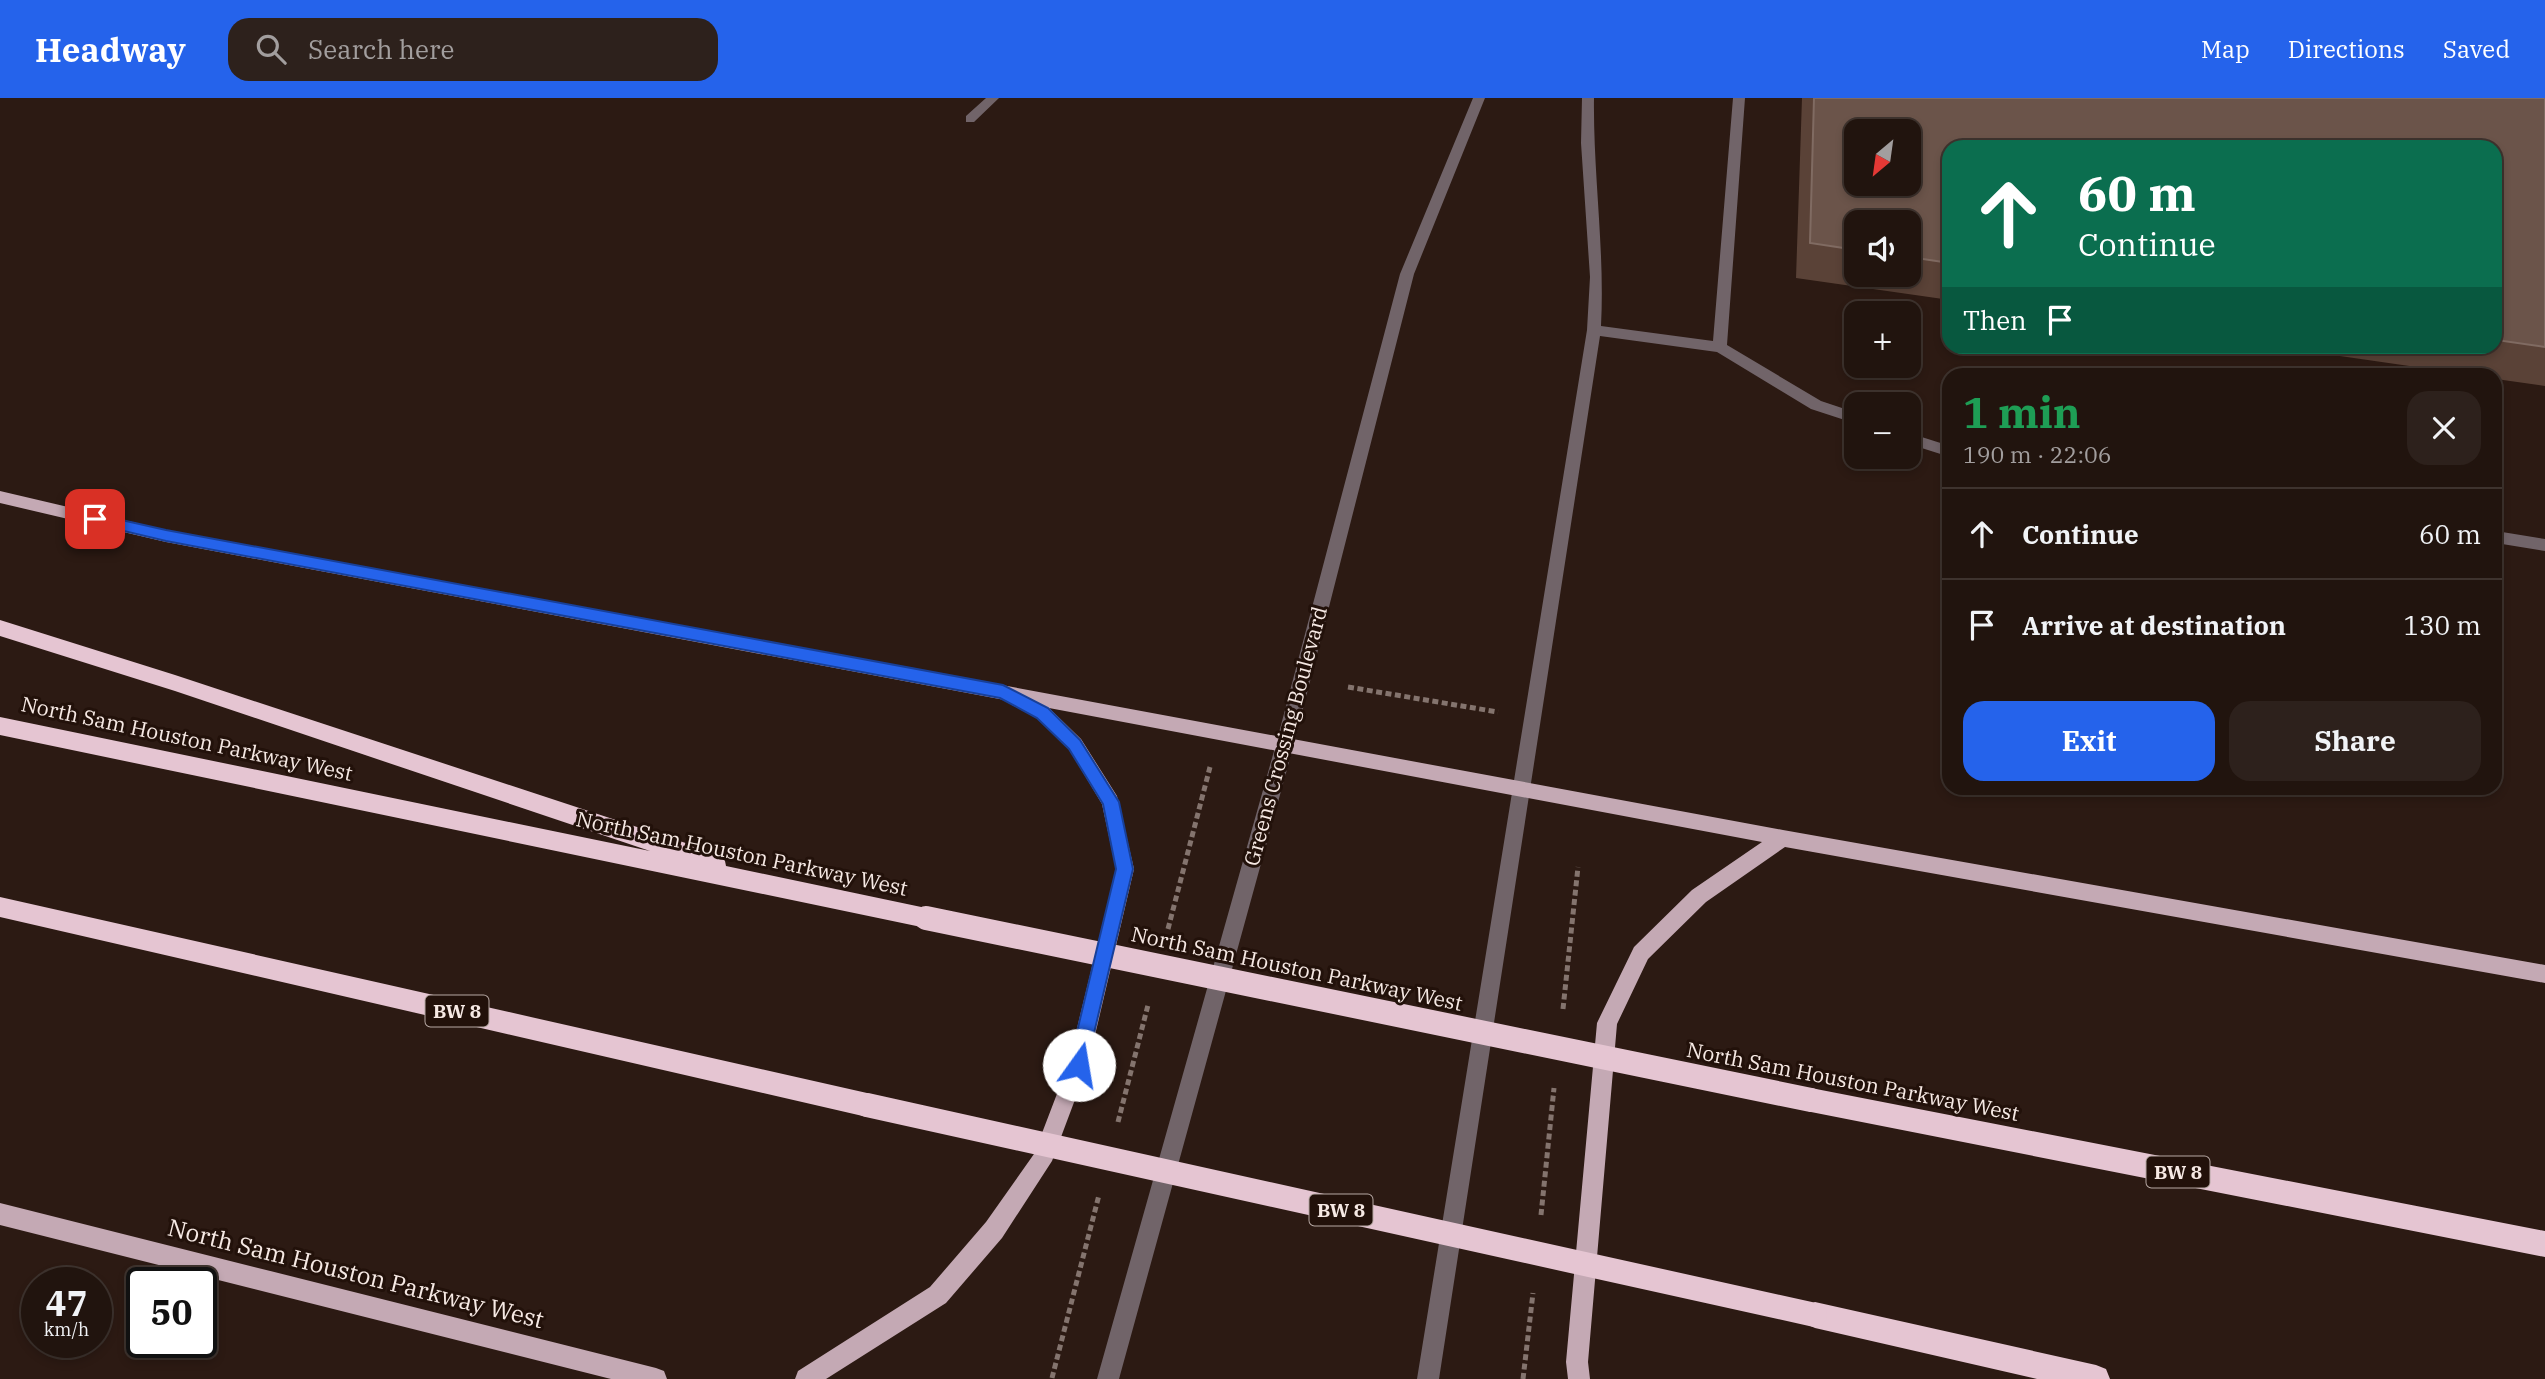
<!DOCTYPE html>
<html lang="en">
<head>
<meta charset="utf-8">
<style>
  :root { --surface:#21140e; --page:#2d211c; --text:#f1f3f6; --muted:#a29e9e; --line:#3e332e; --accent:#2563eb }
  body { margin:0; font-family:"IBM Plex Serif",serif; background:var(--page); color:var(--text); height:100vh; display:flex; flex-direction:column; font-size:26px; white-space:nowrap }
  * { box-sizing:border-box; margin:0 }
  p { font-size:23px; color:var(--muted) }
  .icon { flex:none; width:38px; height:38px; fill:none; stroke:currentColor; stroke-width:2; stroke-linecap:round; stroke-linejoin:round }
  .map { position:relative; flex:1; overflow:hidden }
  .side { position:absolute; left:1942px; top:270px; width:560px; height:427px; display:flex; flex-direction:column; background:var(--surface); border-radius:21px; box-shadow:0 4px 10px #0003,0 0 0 2px var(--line) }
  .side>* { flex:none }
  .top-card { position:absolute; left:1942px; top:42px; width:560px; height:214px; border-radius:21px; box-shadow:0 4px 10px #0003,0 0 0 2px var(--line); background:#0b6e4f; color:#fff; overflow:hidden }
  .needle { width:46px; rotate:209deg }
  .controls { position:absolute; left:1844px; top:21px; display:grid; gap:14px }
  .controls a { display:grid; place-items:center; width:77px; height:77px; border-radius:14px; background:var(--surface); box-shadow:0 4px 10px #0003,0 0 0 2px var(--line); font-size:35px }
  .speed { position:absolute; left:21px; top:1169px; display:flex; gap:14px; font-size:35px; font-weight:700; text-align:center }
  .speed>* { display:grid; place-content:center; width:91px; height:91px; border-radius:50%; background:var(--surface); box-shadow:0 4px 10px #0003,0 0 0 2px var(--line); line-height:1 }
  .speed small { font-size:18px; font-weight:400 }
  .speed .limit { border:4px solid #111; border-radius:10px; background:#fff; color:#111 }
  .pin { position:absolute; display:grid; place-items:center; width:60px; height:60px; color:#fff; margin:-30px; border-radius:14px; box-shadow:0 4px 10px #0006 }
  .me { position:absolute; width:77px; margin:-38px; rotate:13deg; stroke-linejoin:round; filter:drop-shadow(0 0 5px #0008) }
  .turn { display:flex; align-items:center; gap:24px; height:147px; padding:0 21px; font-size:32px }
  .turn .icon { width:91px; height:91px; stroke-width:2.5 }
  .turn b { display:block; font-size:49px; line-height:60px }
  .then { display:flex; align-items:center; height:66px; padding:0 21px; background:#0003; gap:14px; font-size:26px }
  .round { display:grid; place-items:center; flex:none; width:74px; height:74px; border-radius:21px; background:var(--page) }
  .headline { display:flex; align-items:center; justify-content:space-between; height:119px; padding:0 21px }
  h1 { font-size:42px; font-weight:800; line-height:52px; color:#1e9e55 }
  .cta { display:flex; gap:14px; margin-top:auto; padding:14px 21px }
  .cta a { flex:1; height:80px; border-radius:21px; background:var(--accent); color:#fff; font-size:28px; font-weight:800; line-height:80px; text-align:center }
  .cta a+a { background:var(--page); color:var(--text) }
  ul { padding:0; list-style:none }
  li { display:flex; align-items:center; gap:21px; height:91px; padding:0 21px; border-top:2px solid var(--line) }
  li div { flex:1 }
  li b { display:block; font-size:26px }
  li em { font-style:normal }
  header { display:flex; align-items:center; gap:42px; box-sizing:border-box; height:98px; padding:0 35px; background:var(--accent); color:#fff }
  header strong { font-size:33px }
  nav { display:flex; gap:38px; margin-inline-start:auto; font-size:24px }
  .search { width:490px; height:63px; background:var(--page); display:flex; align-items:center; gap:18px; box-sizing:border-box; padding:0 24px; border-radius:21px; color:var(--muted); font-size:26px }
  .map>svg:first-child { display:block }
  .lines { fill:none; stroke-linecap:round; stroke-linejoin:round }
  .path { stroke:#84746e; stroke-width:5; stroke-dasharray:6 3.5; stroke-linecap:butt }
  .minor { fill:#716469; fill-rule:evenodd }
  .major { fill:#c4a9b4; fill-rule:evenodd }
  .highway { fill:#e5c5d2; fill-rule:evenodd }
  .highway-bridge { stroke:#e5c5d2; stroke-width:24 }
  .wall { fill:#5a4237; fill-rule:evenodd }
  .building { fill:#6b544a; stroke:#806b62; stroke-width:2; fill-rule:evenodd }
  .route { fill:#2563eb; stroke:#184099; stroke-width:2 }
  .labels { text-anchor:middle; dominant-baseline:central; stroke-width:6; stroke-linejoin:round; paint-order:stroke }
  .shield { fill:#22110a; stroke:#b6a8a3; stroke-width:2 }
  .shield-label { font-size:19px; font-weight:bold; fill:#f6e9e4 }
  .street-label { font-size:21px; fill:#f6e9e4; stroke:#22110a }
  .near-street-label { font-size:24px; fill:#f6e9e4; stroke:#22110a }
</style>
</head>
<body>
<header>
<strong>Headway</strong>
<div class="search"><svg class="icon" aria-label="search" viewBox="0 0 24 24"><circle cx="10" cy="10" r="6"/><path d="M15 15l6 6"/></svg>Search here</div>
<nav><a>Map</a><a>Directions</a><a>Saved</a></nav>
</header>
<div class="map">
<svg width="2545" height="1281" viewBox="0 0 2545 1281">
  <rect width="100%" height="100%" fill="#2c1a13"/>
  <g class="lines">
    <path class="path" d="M 1348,589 L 1498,614
      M 1168,831 L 1210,669
      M 1563,911 L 1578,769
      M 1118,1024 L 1148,907
      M 1541,1117 L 1554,990
      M 1052,1280 L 1099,1097
      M 1523,1281 L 1533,1195"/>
    <path class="minor" d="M 986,0 L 999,0 L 974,24 L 966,24 L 966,18 Z
      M 1473,0 L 1485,0 L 1414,176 L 1294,646 L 1119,1281 L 1097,1281 L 1276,646 L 1400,176 Z
      M 1582,0 L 1594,0 C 1593,76 1605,152 1601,228 L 1713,243 L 1733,0 L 1745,0 L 1727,247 L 1821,303 L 1857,315 L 1857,326 L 1811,311 L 1717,254 L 1600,238 L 1439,1281 L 1417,1281 L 1587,232 L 1590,179 L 1581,45 Z
      M 1909,335 L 1950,348 L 1950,359 L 1909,346 Z
      M 2496,433 L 2545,441 L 2545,453 L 2496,445 Z"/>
    <path class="major" d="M 0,393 L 166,432 L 1783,732 L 2545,867 L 2545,885 L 1785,749 L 1706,804 L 1648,861 L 1617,926 L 1588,1264 L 1590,1281 L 1568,1281 L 1566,1264 L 1597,925 L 1634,849 L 1692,792 L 1762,744 L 1049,610 L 1081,641 L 1117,698 L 1134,771 L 1088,967 L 1052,1063 L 1002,1140 L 946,1205 L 826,1281 L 795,1281 L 798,1273 L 930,1189 L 986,1124 L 1034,1056 L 1068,967 L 1116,771 L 1102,706 L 1069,651 L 1037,620 L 1012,607 L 1010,603 L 166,444 L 0,405 Z
      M 0,1105 L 656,1270 L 664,1273 L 667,1281 L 611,1281 L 0,1127 Z"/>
    <path class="highway" d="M 0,522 L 175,577 L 716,755 L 724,758 L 726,768 L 926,810 L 934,813 L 937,820 L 934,827 L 926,830 L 0,637 L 0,619 L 650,753 L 175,593 L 0,538 Z
      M 0,799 L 867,995 L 876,998 L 879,1007 L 876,1016 L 867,1019 L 0,819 Z
      M 1811,990 L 2545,1133 L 2545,1159 L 1811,1014 L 1802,1011 L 1799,1002 L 1802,993 Z
      M 1815,1204 L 2096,1267 L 2106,1271 L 2110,1281 L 2037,1281 L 1815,1230 L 1806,1226 L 1802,1217 L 1806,1208 Z"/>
    <path class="highway-bridge" d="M 926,820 L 1811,1002
      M 867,1007 L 1815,1217"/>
  </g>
  <path class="wall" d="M 1802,0 L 2545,0 L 2545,288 L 2496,281 L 2496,276 L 2465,276 L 2271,248 L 2496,248 L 2496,49 L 1950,49 L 1950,202 L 1796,180 ZM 1857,124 L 1909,124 L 1909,177 L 1857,177 Z"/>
  <path class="building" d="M 1814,0 L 2545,0 L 2545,249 L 2496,242 L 2496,49 L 1950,49 L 1950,165 L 1909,159 L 1909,124 L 1857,124 L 1857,152 L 1810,145 ZM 1857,33 L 1909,33 L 1909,86 L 1857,86 Z"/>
  <path class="route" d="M 95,416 L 166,432 L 1003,587 L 1048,610 L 1080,642 L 1119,704 L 1133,771 L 1085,973 L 1079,976 L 1072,973 L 1069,967 L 1116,771 L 1103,706 L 1069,651 L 1037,620 L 1000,600 L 166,443 L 90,425 L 88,421 L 90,418 Z"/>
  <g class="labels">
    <g class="shield">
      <rect x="425.5" y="897.5" width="63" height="31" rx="5"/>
      <rect x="2146.5" y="1058.5" width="63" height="31" rx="5"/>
      <rect x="1309.5" y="1096.5" width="63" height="31" rx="5"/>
    </g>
    <g class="shield-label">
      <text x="457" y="913">BW 8</text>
      <text x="2178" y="1074">BW 8</text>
      <text x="1341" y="1112">BW 8</text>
    </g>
    <g class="street-label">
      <text transform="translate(1285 638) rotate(-75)">Greens Crossing Boulevard</text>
      <text transform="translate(187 640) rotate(12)">North Sam Houston Parkway West</text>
      <text transform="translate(742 755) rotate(12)">North Sam Houston Parkway West</text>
      <text transform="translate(1297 870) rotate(12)">North Sam Houston Parkway West</text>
      <text transform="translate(1853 983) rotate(11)">North Sam Houston Parkway West</text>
    </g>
    <g class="near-street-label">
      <text transform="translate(356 1175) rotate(14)">North Sam Houston Parkway West</text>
    </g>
  </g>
</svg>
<div class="controls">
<a><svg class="needle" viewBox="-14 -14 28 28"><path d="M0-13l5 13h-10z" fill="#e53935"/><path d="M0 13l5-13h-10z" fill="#a29e9e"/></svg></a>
<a><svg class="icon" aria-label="sound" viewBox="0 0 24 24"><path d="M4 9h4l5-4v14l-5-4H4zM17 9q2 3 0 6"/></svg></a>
<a>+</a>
<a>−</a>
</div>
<div class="speed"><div>47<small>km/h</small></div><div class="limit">50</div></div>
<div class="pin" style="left:95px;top:421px;background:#d93025"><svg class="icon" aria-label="arrive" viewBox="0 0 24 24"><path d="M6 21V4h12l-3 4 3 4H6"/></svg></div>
<svg class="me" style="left:1079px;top:967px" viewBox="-20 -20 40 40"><circle r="19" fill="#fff"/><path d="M0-13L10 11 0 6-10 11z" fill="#2563eb"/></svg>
<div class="top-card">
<div class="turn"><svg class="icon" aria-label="ahead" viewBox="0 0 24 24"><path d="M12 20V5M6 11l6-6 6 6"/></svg><div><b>60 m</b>Continue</div></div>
<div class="then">Then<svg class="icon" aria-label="arrive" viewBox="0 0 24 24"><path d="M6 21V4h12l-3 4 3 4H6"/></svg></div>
</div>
<section class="side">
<div class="headline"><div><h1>1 min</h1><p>190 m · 22:06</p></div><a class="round"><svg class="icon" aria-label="close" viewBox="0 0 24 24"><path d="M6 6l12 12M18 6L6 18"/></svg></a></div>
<ul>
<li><svg class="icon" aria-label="ahead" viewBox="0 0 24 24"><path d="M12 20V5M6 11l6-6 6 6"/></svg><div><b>Continue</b></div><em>60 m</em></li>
<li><svg class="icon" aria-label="arrive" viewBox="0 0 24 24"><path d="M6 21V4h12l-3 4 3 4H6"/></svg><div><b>Arrive at destination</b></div><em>130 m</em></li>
</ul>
<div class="cta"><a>Exit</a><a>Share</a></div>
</section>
</div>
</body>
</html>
